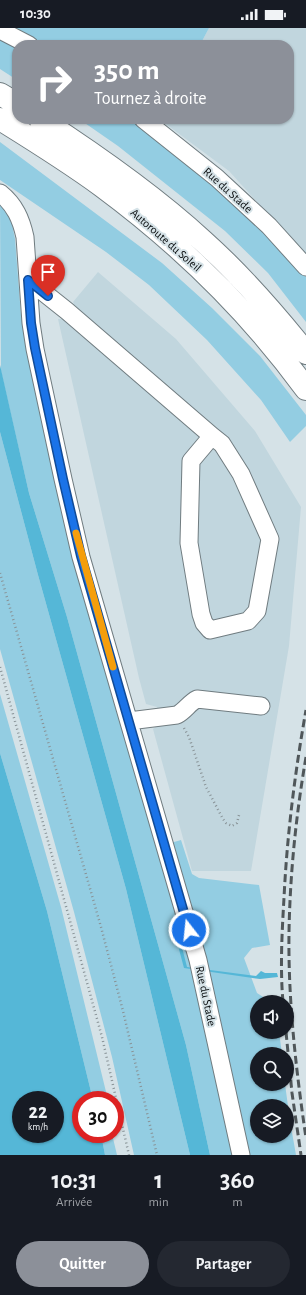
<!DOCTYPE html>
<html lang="fr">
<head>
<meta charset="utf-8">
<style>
  :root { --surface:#171b24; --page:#242831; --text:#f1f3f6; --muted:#9ea1a6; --accent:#8c9099 }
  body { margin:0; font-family:"Alegreya Sans",sans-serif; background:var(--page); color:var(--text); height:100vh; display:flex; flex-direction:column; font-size:15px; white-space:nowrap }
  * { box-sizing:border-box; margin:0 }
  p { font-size:13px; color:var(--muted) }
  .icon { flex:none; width:22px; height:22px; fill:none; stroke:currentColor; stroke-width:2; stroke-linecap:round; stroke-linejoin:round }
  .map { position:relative; height:1127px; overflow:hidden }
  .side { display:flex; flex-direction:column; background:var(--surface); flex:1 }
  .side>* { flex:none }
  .guide { position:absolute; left:12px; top:12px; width:282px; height:84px; border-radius:16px; box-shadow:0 1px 3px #0004; background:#8c9099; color:#fff; overflow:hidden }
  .tools { position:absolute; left:250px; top:967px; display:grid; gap:8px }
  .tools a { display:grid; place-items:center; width:44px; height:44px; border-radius:50%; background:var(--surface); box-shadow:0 1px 3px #0004; font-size:20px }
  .speed { position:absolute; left:12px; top:1063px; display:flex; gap:8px; font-size:20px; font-weight:700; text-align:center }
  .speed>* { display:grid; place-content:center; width:52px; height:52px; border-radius:50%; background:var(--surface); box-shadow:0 1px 3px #0004; line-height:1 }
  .speed small { font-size:10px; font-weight:400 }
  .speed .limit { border:6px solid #d22; background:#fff; color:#111 }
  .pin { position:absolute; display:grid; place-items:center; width:34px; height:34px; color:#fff; margin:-41px -17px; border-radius:50% 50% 50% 0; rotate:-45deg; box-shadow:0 0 4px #0007 }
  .pin .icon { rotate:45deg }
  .me { position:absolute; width:44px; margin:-22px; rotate:344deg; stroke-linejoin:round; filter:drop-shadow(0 0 3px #0008) }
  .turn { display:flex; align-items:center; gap:14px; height:84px; padding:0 16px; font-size:18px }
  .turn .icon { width:52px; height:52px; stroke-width:2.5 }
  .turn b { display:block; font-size:28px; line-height:34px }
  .eta { display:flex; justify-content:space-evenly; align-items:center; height:68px; text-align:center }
  .eta b { font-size:24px; font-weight:700; line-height:28px }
  .action { display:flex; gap:8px; margin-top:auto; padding:8px 16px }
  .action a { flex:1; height:46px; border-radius:24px; background:var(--accent); color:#fff; font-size:16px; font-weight:700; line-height:46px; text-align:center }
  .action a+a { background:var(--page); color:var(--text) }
  .status { display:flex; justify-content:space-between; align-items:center; height:28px; padding:0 20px; background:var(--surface); direction:ltr }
  .status svg { height:11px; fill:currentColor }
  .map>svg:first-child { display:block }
  .built { fill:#c1d6de }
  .green { fill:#93cde2; fill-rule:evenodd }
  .water { fill:#55b7d7; fill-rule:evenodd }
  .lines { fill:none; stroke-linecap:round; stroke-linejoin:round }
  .minor-casing { stroke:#707c80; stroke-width:19 }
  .highway-casing { stroke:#707c80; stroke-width:24 }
  .path { stroke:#899397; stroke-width:2.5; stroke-dasharray:1 3; stroke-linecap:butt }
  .minor { stroke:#fff; stroke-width:17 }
  .highway { stroke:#fff; stroke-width:22 }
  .rail { stroke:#50575a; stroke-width:3; stroke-dasharray:8 4; stroke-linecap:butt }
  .route-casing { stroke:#114b97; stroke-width:10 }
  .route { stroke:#1a73e8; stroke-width:7 }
  .slow { stroke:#f59e0b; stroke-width:7 }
  .labels { text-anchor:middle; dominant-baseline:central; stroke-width:4; stroke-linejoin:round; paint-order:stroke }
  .street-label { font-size:12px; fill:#090d0f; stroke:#d5e2e7 }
</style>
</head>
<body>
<div class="status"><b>10:30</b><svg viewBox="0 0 49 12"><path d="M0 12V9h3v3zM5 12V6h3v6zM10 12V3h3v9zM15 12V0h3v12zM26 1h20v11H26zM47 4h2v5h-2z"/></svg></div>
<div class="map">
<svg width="306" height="1127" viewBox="0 0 306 1127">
  <rect width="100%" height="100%" fill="#d5e2e7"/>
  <path class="built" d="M 209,0 L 306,0 L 306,228 L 229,143 L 159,91 L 289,91 L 289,17 L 200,17 Z
    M 98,244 L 176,311 L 255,403 L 301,479 L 289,618 L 251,843 L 192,843 L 153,701 L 161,694 L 157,679 L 146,676 L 139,650 L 58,291 L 61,291 L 74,276 L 73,274 Z"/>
  <path class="green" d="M 13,0 L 209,0 L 200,17 L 41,17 Z
    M 0,11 L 17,20 L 17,52 L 0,41 Z
    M 79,91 L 133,91 L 176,123 L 232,172 L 306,249 L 306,294 L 268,245 L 225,203 L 118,118 Z
    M 0,114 L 162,235 L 212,280 L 260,328 L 306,387 L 306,398 L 290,414 L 261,372 L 207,312 L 149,257 L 106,224 L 0,152 Z
    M 0,172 L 6,178 L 12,196 L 15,211 L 21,287 L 68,507 L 158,812 L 174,814 L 181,812 L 192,846 L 199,850 L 259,857 L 270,917 L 252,920 L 244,930 L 257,965 L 271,974 L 257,974 L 257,1004 L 279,1004 L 282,1026 L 257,1026 L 257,1056 L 285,1056 L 290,1093 L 296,1127 L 210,1127 L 186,1017 L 67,589 L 29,465 L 1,343 ZM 257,1078 L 287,1078 L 287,1108 L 257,1108 Z
    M 0,404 L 38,547 L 126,861 L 190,1127 L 134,1127 L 112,1029 L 74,884 L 0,621 Z
    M 0,666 L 61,879 L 108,1072 L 93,1072 L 47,883 L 0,725 Z
    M 101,1106 L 112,1106 L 117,1127 L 105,1127 Z"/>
  <path class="water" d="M 0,337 L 29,465 L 67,589 L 186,1017 L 210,1127 L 190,1127 L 126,861 L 38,547 L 0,404 Z
    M 0,725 L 47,883 L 93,1072 L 81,1072 L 81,1106 L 101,1106 L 105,1127 L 0,1127 ZM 21,1072 L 55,1072 L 55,1106 L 21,1106 Z
    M 176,896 L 187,939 L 256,948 L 261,943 L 265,945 L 277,945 L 278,949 L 260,951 L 184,940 L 173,899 L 171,898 Z"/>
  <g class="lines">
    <defs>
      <path id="minor" d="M 0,2 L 29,17
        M 143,91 L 217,150 L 269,198 L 306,239
        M 0,165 C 15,177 21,191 25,209 L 31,295 L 35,321 L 63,451 L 81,529 L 198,932 L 241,1127
        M 28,252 L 67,283 L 212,408
        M 212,408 L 222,416 L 241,446 L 270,511 L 257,583 L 248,593 L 210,602 L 204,595 L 201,586 L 189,515 L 191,433 Z
        M 129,693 L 177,687 C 185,683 189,675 197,671 L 261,678"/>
      <path id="highway" d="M 0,66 L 17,76
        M 0,91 C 34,112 69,134 102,158 C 179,215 249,283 306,361
        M 40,91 C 97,128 153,167 203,213 C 241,247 274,285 306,325"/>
    </defs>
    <use href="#minor" class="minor-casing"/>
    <use href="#highway" class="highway-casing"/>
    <path class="path" d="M 0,545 L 101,899 L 123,983 L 157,1127
      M 0,639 L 102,1009 L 129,1127
      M 184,700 L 189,709 L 206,759 L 223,791 L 226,795 L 232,798 L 237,795 L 239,787"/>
    <use href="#minor" class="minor"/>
    <use href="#highway" class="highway"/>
    <path class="rail" d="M 306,729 C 296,787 290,846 289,904 C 288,973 296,1042 306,1110
      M 283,974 C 280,940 282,904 284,870 C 287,807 295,744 306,682
      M 286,1004 L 292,1065 L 301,1127"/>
  </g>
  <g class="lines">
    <defs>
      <path id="route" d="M 48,268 L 28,252 L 31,295 L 35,320 L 63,451 L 81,528 L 189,902"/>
    </defs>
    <use href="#route" class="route-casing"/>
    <use href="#route" class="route"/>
    <path class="slow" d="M 76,505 L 113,639"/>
  </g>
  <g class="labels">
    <g class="street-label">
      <text transform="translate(228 162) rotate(42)">Rue du Stade</text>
      <text transform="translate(166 212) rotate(41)">Autoroute du Soleil</text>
      <text transform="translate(206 968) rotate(78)">Rue du Stade</text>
    </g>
  </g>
</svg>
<div class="tools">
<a><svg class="icon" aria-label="sound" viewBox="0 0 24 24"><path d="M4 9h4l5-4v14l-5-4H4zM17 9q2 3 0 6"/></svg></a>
<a><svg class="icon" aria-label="search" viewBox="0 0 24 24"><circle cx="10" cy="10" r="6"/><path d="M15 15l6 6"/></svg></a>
<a><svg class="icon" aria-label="layers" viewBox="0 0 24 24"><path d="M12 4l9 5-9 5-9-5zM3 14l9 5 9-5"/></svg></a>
</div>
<div class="speed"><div>22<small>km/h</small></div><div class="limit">30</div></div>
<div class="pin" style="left:48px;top:268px;background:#d93025"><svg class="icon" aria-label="arrive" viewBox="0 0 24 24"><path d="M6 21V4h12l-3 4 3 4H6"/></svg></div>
<svg class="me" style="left:189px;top:902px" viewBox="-20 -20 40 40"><circle r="17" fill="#1a73e8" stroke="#fff" stroke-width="3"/><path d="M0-11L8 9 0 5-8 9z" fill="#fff"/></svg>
<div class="guide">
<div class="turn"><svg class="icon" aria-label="right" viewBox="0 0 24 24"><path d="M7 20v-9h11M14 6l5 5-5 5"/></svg><div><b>350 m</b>Tournez à droite</div></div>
</div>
</div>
<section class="side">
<div class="eta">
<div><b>10:31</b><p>Arrivée</p></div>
<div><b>1</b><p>min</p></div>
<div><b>360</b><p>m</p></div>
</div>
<div class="action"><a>Quitter</a><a>Partager</a></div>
</section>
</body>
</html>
